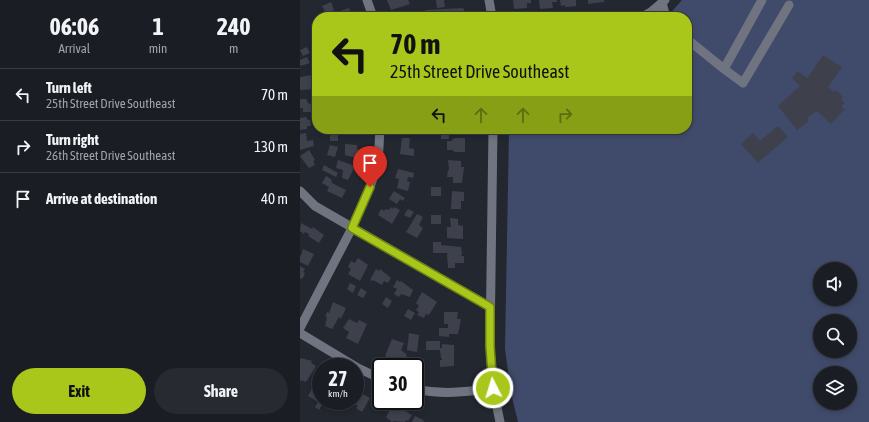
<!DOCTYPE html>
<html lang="en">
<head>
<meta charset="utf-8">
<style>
  :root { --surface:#1a1d24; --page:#272a31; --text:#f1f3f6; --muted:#9fa2a6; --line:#383b41; --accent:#a9c71a }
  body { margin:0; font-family:"Asap Condensed",sans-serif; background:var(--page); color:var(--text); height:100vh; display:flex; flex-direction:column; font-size:15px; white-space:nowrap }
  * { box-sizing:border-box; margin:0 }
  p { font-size:13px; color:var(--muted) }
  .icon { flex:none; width:22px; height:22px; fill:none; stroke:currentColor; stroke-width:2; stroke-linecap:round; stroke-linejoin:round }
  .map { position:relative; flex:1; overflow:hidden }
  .sheet { display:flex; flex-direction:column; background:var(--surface); width:300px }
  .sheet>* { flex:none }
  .top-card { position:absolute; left:12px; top:12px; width:380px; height:122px; border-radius:16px; box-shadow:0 2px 6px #0003,0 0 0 1px var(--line); background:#a9c71a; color:#111; overflow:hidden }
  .fabs { position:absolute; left:513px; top:262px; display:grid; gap:8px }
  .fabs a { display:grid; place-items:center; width:44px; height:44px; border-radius:50%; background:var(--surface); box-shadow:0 2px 6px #0003,0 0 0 1px var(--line); font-size:20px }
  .speed { position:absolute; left:12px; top:358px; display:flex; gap:8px; font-size:20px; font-weight:700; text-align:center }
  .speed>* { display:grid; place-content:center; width:52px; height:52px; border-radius:50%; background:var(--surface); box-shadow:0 2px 6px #0003,0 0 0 1px var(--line); line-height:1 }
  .speed small { font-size:10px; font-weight:400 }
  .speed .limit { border:2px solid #111; border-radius:6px; background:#fff; color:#111 }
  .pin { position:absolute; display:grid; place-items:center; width:34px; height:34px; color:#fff; margin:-41px -17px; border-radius:50% 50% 50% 0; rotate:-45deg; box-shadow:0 0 4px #0007 }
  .pin .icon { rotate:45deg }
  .me { position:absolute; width:44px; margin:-22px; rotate:355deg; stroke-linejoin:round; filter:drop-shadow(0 0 3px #0008) }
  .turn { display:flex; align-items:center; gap:14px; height:84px; padding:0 12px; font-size:18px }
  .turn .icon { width:52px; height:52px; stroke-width:2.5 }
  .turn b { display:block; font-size:28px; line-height:34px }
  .lanes { display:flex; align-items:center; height:38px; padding:0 12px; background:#0003; justify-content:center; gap:20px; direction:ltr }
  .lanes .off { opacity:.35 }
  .eta { display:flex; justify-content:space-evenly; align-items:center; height:68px; text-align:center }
  .eta b { font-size:24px; font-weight:700; line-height:28px }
  .primary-button { display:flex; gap:8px; margin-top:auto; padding:8px 12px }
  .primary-button a { flex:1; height:46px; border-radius:24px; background:var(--accent); color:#111; font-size:16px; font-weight:700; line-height:46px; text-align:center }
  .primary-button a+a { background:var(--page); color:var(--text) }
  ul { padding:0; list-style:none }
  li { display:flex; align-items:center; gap:12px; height:52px; padding:0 12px; border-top:1px solid var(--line) }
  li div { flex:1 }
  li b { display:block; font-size:15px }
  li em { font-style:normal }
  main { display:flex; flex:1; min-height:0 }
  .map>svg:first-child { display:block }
  .green { fill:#404b6b; fill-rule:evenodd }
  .building { fill:#3e414c }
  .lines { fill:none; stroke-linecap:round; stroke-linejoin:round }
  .minor { stroke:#707480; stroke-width:9 }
  .route-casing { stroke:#6e8111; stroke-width:10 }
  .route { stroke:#a9c71a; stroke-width:7 }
</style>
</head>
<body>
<main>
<section class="sheet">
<div class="eta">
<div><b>06:06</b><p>Arrival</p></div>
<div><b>1</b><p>min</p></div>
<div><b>240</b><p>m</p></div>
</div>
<ul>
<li><svg class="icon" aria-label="left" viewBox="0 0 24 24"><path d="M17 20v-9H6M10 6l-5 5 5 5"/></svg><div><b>Turn left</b><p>25th Street Drive Southeast</p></div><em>70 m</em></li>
<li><svg class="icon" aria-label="right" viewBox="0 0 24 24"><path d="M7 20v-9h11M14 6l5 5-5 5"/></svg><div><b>Turn right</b><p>26th Street Drive Southeast</p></div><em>130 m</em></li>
<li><svg class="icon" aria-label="arrive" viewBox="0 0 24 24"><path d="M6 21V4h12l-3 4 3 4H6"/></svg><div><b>Arrive at destination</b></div><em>40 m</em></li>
</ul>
<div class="primary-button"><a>Exit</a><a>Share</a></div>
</section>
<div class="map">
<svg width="569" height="422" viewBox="0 0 569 422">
  <rect width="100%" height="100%" fill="#232730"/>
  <path class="green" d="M 382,0 L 569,0 L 569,422 L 218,422 L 211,393 L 205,349 L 209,129 L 387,129 L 387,17 L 367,17 ZM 520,269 L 550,269 L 550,299 L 520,299 ZM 520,321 L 550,321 L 550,351 L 520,351 ZM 520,373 L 550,373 L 550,403 L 520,403 Z"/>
  <path class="building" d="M 87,0 L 108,0 L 110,4 L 91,10 Z
    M 136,0 L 144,0 L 145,7 L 137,8 Z
    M 213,0 L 231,0 L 231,3 L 227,3 L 227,8 L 214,9 Z
    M 239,0 L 257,0 L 257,2 L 252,2 L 253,8 L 240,9 Z
    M 260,0 L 276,0 L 276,6 L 265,7 L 265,5 L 261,6 Z
    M 288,0 L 304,0 L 304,2 L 288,4 Z
    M 31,2 L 34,10 L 26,13 L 22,6 Z
    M 49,8 L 52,17 L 38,17 L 37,12 Z
    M 162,8 L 164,9 L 165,17 L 126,17 L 125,10 Z
    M 7,47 L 10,53 L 3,56 L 0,50 Z
    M 523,55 L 542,67 L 528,87 L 534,92 L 536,90 L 543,97 L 541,99 L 545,103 L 541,106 L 545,109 L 531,124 L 517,111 L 507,118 L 509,121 L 497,130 L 478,106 L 500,86 L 492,78 L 498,71 L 507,78 L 508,77 Z
    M 7,57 L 10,63 L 0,66 L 0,60 Z
    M 12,75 L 14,89 L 0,90 L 0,77 Z
    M 0,99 L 6,99 L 9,104 L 12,104 L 12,112 L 3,112 L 3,108 L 0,108 Z
    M 6,117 L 8,120 L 10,120 L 11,126 L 7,126 L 7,129 L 0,130 L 0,118 Z
    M 478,126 L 488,137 L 458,163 L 441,144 L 453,133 L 460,141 Z
    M 42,129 L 59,129 L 59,131 L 57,131 L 58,135 L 42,135 Z
    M 141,131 L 149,131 L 149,139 L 141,139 Z
    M 6,133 L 7,141 L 13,140 L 14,146 L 0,150 L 0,134 Z
    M 30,133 L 38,133 L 38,141 L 30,141 Z
    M 102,138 L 110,138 L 109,148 L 114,149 L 114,156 L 100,154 Z
    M 155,138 L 165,138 L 165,152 L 155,152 L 152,150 L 147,150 L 147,141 L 152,141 L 152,139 Z
    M 45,144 L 57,145 L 57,149 L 59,149 L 58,156 L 56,155 L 56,158 L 45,155 Z
    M 30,145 L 38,147 L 35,157 L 27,155 Z
    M 9,150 L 15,160 L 13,161 L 15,165 L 9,168 L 0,156 Z
    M 38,160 L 55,166 L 48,180 L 42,178 L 43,170 L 36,168 Z
    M 148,160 L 161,161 L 161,167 L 164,167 L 162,183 L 153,183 L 153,177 L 147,177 L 148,170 L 149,170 Z
    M 24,165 L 38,173 L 36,177 L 22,170 Z
    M 98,169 L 114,173 L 113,178 L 108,177 L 107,181 L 110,182 L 108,191 L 97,188 L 99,179 L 95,178 Z
    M 26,176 L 31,179 L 32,183 L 46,190 L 42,198 L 27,191 L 29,187 L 22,183 Z
    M 131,187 L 141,187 L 141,196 L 131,196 Z
    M 94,191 L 105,198 L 103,201 L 100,199 L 97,204 L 89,199 Z
    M 152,191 L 164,192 L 164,201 L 161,201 L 161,209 L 151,209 Z
    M 91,207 L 93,209 L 94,207 L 100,210 L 92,224 L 78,215 L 81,209 L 84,211 L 86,209 L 89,210 Z
    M 108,209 L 114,212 L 110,218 L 104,215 Z
    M 117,214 L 123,217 L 119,225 L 123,228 L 117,238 L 106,232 Z
    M 131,215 L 141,215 L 141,224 L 131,224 Z
    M 150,218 L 158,219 L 158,225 L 163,226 L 163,239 L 147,238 L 147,227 L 151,227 Z
    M 1,223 L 12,229 L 13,227 L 24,235 L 19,243 L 8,236 L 9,234 L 5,232 L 4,234 L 0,231 Z
    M 133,242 L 141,242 L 141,245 L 161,247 L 162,255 L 160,256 L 164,256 L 164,263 L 155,263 L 155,268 L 148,268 L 147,253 L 133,253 Z
    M 3,249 L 14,254 L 8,266 L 0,262 L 0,255 L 1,256 Z
    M 58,258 L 68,265 L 60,281 L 48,274 L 51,269 L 48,267 L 51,261 L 55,263 Z
    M 0,266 L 5,269 L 3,272 L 5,273 L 4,276 L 2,279 L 0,278 Z
    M 76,269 L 79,271 L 80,269 L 91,278 L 88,283 L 84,281 L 82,285 L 73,280 L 72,281 L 70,280 Z
    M 97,280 L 100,282 L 101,281 L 113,290 L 110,297 L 101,294 L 99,297 L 94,294 L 97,289 L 93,287 Z
    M 50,283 L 56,286 L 53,293 L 47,289 Z
    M 61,288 L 67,292 L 63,298 L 57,295 Z
    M 122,292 L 137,302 L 129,315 L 126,314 L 124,318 L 117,315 L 119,312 L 116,310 L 119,306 L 116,303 Z
    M 86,297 L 92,301 L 88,308 L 82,304 Z
    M 33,302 L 46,308 L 41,319 L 39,317 L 32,329 L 25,326 L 27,317 L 25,316 L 27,312 L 29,313 Z
    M 108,309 L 115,313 L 111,320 L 104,316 Z
    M 144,312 L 158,312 L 157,319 L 161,319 L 158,334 L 149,334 L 149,337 L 139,336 L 139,328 L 148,328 L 148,324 L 144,324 Z
    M 49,319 L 57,323 L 59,320 L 67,324 L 58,344 L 46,338 L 49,332 L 43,328 Z
    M 109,333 L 119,335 L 117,352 L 107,350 Z
    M 92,339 L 104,343 L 101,350 L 107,355 L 106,357 L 110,359 L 108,365 L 104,363 L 104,365 L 85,356 Z
    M 126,341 L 140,341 L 140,348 L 142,348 L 142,344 L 154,345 L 154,366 L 140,367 L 140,360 L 142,360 L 142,359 L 141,358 L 140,350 L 126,350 Z
    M 1,358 L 12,361 L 11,363 L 16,366 L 6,382 L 1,380 L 0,382 L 0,360 Z
    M 15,383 L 21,386 L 21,401 L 24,401 L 19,410 L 15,407 L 18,402 L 8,396 Z
    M 55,390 L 70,398 L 62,412 L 56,408 L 58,406 L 53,403 L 55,401 Z
    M 93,404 L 112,415 L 108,421 L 106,420 L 105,422 L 94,421 L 92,422 L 86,417 Z
    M 115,416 L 123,420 L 124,422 L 112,422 Z"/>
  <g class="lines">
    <path class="minor" d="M 67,0 L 73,17
      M 189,0 L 192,17
      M 462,0 L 424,69 L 443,83 L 489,5
      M 362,3 L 366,17
      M 342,17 L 351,12 L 365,0
      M 387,39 L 424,69
      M 193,129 L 190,346 L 193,388 L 200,422
      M 0,191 L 15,206 L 190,307
      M 0,328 L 52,228 L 70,187 L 78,164 L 80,129
      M 0,333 L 58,368 L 81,379
      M 115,389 C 142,395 166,392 193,388"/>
  </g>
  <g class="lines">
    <defs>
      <path id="route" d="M 70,187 L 52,228 L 190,307 L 190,346 L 193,388"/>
    </defs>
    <use href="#route" class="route-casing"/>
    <use href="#route" class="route"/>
  </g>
</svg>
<div class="fabs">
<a><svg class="icon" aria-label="sound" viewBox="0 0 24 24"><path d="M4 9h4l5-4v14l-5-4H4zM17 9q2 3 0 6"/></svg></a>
<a><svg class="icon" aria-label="search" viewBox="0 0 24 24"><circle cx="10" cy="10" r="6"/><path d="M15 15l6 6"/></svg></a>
<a><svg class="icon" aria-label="layers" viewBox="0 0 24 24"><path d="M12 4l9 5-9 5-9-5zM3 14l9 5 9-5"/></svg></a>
</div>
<div class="speed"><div>27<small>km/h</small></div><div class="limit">30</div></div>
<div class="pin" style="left:70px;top:187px;background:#d93025"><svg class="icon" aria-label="arrive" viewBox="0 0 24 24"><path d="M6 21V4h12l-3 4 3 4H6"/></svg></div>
<svg class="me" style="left:193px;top:388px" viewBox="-20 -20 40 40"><circle r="17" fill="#a9c71a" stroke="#fff" stroke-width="3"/><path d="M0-11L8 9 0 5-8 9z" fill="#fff"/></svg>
<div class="top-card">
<div class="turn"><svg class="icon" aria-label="left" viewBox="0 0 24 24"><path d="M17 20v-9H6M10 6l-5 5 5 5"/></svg><div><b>70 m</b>25th Street Drive Southeast</div></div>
<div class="lanes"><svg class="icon" aria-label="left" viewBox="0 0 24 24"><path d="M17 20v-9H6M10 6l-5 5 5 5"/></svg><svg class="icon off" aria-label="ahead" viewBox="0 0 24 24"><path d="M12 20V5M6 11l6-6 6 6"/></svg><svg class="icon off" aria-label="ahead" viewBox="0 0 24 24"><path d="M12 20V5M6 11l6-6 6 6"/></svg><svg class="icon off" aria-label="right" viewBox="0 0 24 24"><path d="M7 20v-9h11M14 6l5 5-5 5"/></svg></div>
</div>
</div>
</main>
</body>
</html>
